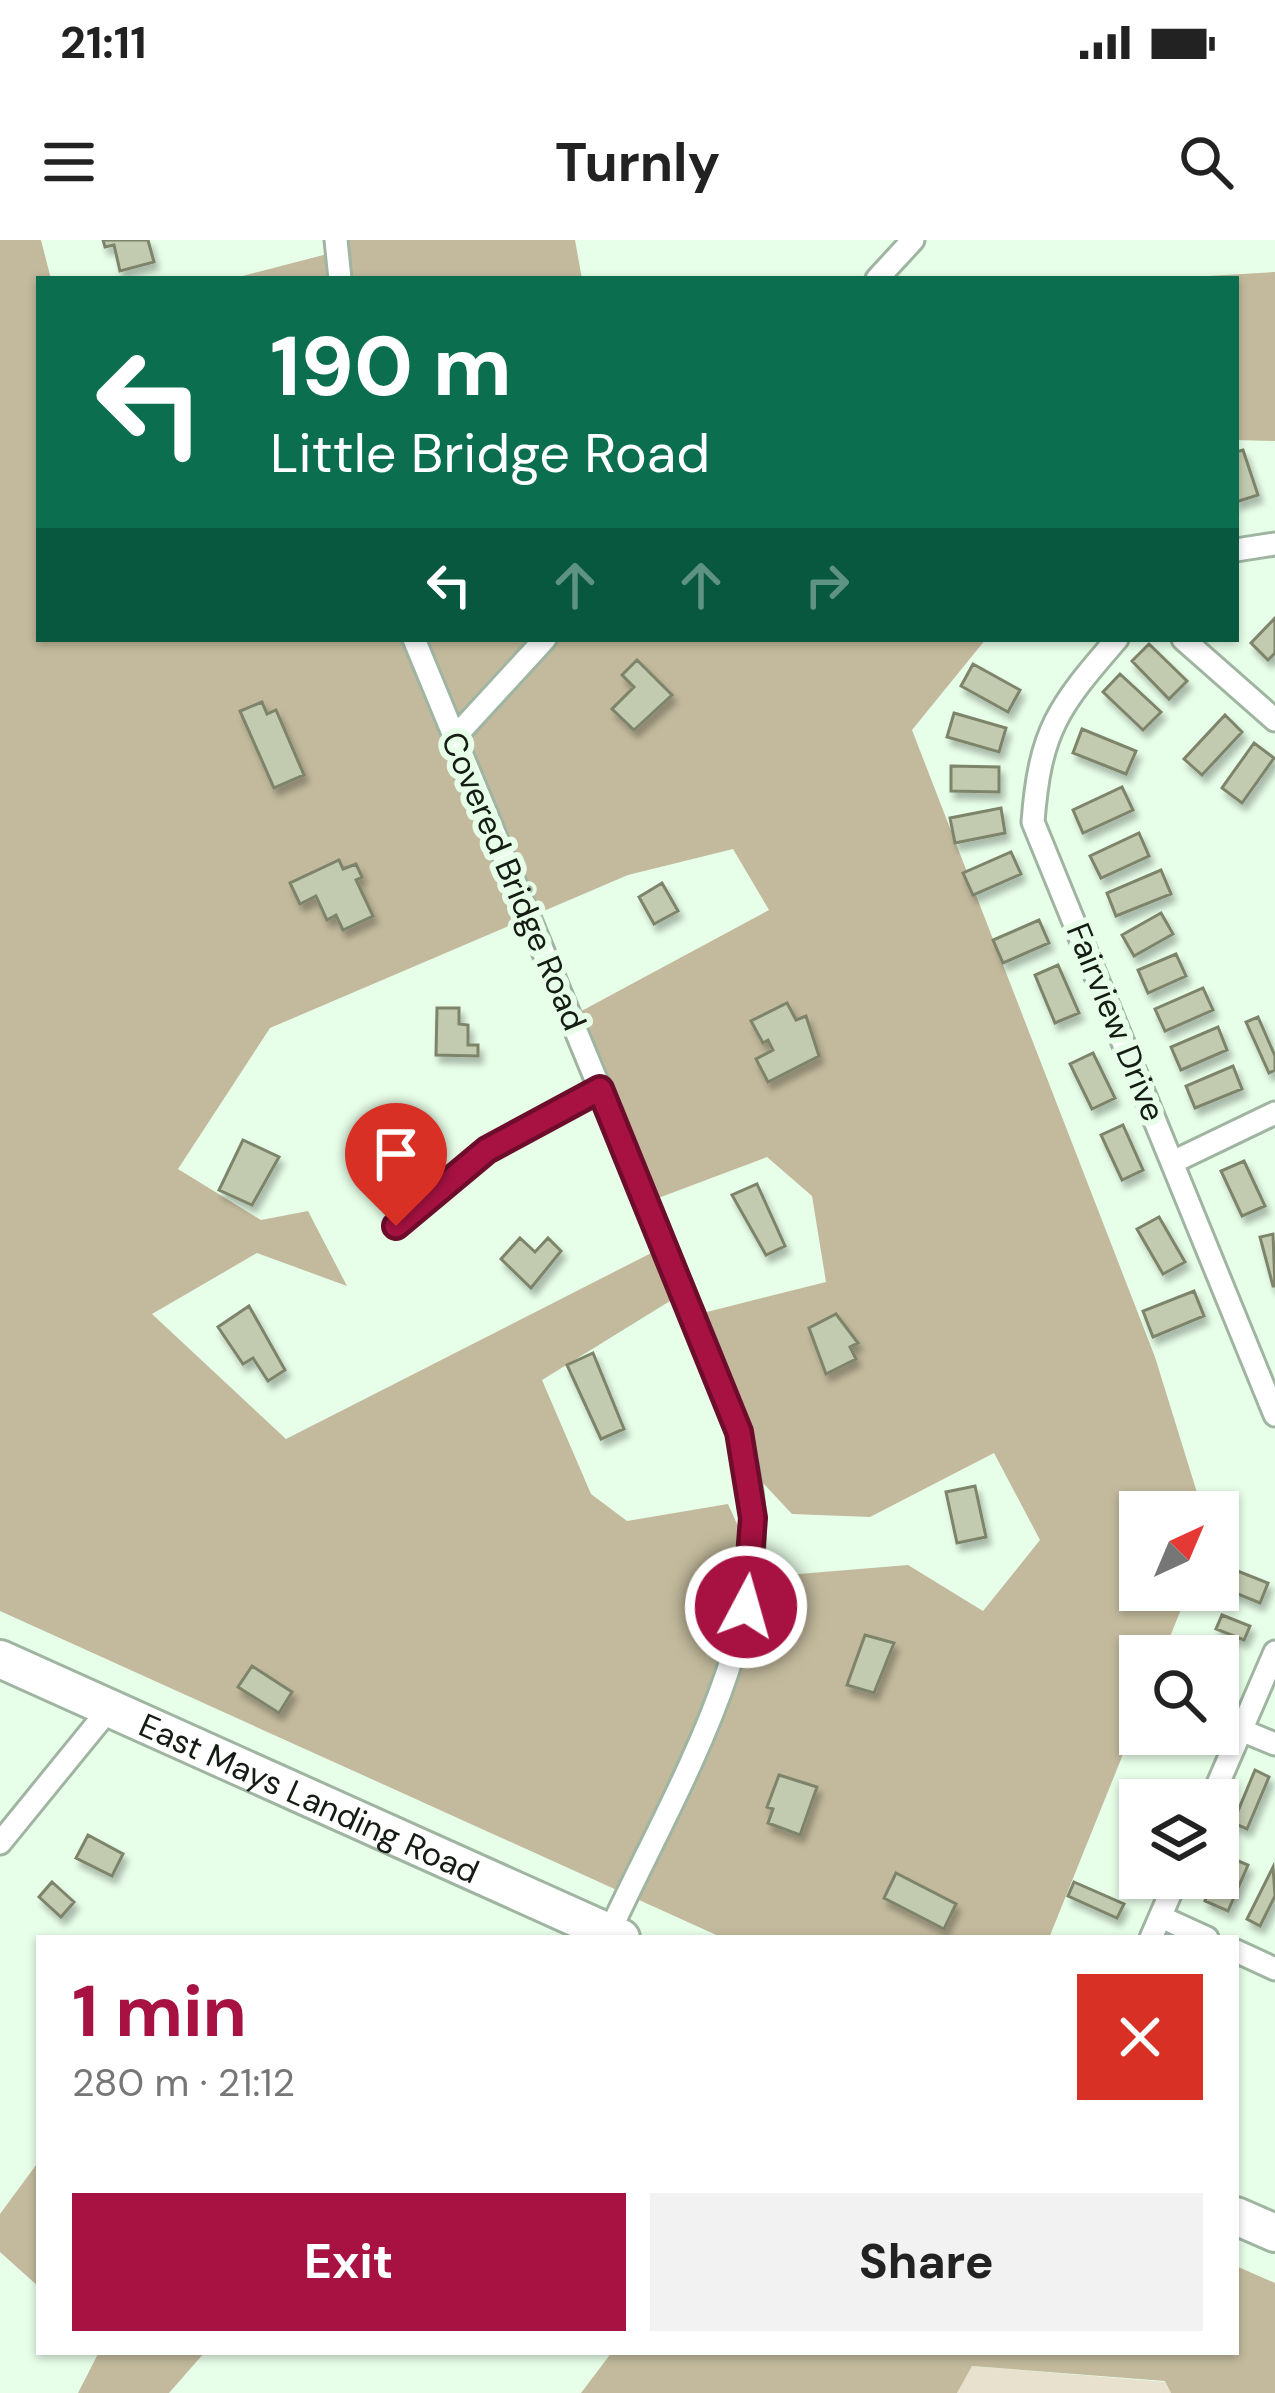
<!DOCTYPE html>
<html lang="en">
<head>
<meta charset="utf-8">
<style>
  :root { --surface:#fff; --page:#f2f2f2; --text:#222; --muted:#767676; --accent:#a81242 }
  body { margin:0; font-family:"DM Sans",sans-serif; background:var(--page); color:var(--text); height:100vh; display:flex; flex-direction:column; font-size:45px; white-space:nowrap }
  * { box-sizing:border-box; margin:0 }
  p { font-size:39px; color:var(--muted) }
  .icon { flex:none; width:66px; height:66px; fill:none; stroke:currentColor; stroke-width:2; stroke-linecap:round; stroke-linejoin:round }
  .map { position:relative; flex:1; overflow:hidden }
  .panel { position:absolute; left:36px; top:1695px; width:1203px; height:420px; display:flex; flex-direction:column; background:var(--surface); border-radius:0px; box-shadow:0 3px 9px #0004 }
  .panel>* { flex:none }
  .hud { position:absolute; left:36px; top:36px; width:1203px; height:366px; border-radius:0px; box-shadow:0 3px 9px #0004; background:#0b6e4f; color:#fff; overflow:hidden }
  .needle { width:78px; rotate:44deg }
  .buttons { position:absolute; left:1119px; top:1251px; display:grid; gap:24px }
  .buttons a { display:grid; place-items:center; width:120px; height:120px; border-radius:0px; background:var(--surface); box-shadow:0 3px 9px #0004; font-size:60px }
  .pin { position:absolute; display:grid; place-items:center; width:102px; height:102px; color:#fff; margin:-123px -51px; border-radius:50% 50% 50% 0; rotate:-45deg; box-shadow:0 0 12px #0007 }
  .pin .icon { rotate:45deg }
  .me { position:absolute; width:132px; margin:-66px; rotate:6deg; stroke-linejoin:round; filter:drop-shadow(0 0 9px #0008) }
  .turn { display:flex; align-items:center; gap:42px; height:252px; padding:0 36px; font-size:54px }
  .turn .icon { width:156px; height:156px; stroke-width:2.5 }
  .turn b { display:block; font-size:84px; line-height:102px }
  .lanes { display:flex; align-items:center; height:114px; padding:0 36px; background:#0003; justify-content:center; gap:60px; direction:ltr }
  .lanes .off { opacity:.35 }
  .round { display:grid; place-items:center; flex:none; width:126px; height:126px; border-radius:0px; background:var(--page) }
  .overview { display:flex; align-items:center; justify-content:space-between; height:204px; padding:0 36px }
  h1 { font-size:72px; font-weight:700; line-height:90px; color:var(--accent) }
  .action { display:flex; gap:24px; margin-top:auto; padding:24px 36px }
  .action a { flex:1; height:138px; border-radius:0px; background:var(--accent); color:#fff; font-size:48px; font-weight:700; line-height:138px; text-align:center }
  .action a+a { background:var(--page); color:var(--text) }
  .status { display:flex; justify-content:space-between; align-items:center; height:84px; padding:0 60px; background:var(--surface); direction:ltr }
  .status svg { height:33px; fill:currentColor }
  header { display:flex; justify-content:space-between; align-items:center; height:156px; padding:0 36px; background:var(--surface); font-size:54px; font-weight:700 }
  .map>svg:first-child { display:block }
  .green { fill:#e7e1cd }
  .forest { fill:#c3ba9d; fill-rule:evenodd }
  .building { fill:#c2caaf; stroke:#7d846b; stroke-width:3; filter:url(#shadow) }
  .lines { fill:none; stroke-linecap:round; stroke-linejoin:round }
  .minor-casing { stroke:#9fb5a1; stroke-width:27 }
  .primary-casing { stroke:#9fb5a1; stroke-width:42 }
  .minor { stroke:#fff; stroke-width:21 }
  .primary { stroke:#fff; stroke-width:36 }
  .route-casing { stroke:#6d0c2b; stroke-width:30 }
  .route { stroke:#a81242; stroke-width:21 }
  .labels { text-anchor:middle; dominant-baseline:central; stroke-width:12; stroke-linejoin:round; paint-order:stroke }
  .street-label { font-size:33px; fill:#141c14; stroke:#e7fee8 }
</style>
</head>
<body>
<div class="status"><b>21:11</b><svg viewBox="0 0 49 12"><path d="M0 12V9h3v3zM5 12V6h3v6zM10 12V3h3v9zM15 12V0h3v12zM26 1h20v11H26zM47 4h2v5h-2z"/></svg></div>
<header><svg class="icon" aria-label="menu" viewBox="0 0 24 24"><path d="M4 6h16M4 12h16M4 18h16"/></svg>Turnly<svg class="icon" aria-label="search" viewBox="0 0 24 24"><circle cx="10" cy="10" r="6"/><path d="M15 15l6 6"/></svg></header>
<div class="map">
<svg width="1275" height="2153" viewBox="0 0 1275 2153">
  <defs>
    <filter id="shadow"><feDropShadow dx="4" dy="7" stdDeviation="3" flood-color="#0004"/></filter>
  </defs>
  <rect width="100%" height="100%" fill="#e7fee8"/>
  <path class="green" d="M 971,2126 L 1166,2142 L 1171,2153 L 957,2153 Z"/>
  <path class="forest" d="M 0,0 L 41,0 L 51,39 L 39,39 L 39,399 L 986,399 L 912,490 L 1155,1117 L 1203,1272 L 1140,1272 L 1140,1350 L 1189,1350 L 1162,1416 L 1140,1416 L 1140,1472 L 1049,1698 L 723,1698 L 0,1371 ZM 733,609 L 769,670 L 574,775 L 653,960 L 767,917 L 812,956 L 826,1042 L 691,1076 L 748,1227 L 792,1274 L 870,1277 L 994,1213 L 1040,1300 L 983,1371 L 908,1325 L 761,1337 L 728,1264 L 627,1281 L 591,1254 L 542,1140 L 683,1053 L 665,1006 L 286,1199 L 152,1074 L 257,1013 L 347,1046 L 308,971 L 261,980 L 178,929 L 270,788 L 628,635 Z
    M 334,0 L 575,0 L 582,39 L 231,39 L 335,12 Z
    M 1275,32 L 1275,201 L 1236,200 L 1236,39 L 1158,39 Z
    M 39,1921 L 39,2047 L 0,2012 L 0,1974 Z
    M 1236,2026 L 1275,2043 L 1275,2153 L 1171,2153 L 1165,2141 L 972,2126 L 957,2153 L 581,2153 L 612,2112 L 1236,2112 Z
    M 99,2112 L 205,2112 L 169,2153 L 78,2153 Z"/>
  <path class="building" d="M 103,0 L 148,0 L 154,22 L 120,31 L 114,5 L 105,7 Z
    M 1243,210 L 1258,255 L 1236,262 L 1236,212 Z
    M 1275,378 L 1275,413 L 1268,420 L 1251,403 Z
    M 1149,404 L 1187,441 L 1169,459 L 1132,421 Z
    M 637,420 L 672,455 L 634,490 L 612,469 L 634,447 L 622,435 Z
    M 973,424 L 1020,450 L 1008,472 L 961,446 Z
    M 1120,434 L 1161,472 L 1143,490 L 1103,452 Z
    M 262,462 L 267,474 L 276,470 L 304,535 L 274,548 L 240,471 Z
    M 954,473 L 1006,488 L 999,512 L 947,497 Z
    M 1225,475 L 1242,492 L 1202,535 L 1184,519 Z
    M 1082,489 L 1136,511 L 1126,534 L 1073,513 Z
    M 1254,503 L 1274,518 L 1242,563 L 1222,548 Z
    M 951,526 L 999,527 L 999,552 L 951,551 Z
    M 1122,547 L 1133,570 L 1083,593 L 1073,570 Z
    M 1001,568 L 1005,593 L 955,603 L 950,578 Z
    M 1139,593 L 1149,616 L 1101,638 L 1090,616 Z
    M 1011,612 L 1021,634 L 973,655 L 963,633 Z
    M 339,620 L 343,629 L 356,624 L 362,637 L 356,640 L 373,676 L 343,690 L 336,675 L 327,680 L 316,656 L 300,664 L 290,643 Z
    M 1161,630 L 1171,654 L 1116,676 L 1107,653 Z
    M 662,643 L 678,671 L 654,684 L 639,657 Z
    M 1161,673 L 1173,694 L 1134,716 L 1122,695 Z
    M 1039,680 L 1049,703 L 1003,723 L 993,700 Z
    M 1176,714 L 1186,736 L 1148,753 L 1138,730 Z
    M 1058,725 L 1079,773 L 1055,783 L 1035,735 Z
    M 1203,748 L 1213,770 L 1165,791 L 1155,769 Z
    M 787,763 L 796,780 L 806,776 L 819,816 L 768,842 L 756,819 L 773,810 L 768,800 L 763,803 L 751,781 Z
    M 437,768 L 459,768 L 459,784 L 468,785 L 468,805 L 478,805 L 478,816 L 436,815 Z
    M 1258,777 L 1275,816 L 1275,830 L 1269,833 L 1246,782 Z
    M 1218,787 L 1227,810 L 1181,830 L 1171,807 Z
    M 1093,813 L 1115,858 L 1092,869 L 1070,824 Z
    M 1233,826 L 1242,849 L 1195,868 L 1186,846 Z
    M 1123,885 L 1143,930 L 1122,940 L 1101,895 Z
    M 243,900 L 279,917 L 252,965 L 219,950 Z
    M 1244,921 L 1265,966 L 1242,976 L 1221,931 Z
    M 757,944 L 785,1006 L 766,1015 L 732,955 Z
    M 1159,977 L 1185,1022 L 1163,1034 L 1137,989 Z
    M 1273,994 L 1275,1046 L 1273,1046 L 1260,997 Z
    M 520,998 L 535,1012 L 548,998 L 561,1011 L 531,1048 L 501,1019 Z
    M 1194,1051 L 1204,1076 L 1153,1097 L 1143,1071 Z
    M 249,1066 L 285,1130 L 268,1141 L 253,1118 L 243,1124 L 218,1087 Z
    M 836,1074 L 858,1103 L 850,1107 L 856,1119 L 826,1134 L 809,1088 Z
    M 593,1113 L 624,1189 L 601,1199 L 567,1125 Z
    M 975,1246 L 986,1297 L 957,1303 L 946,1252 Z
    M 1220,1324 L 1268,1343 L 1260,1363 L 1218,1346 Z
    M 1222,1375 L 1250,1386 L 1244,1400 L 1216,1389 Z
    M 865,1395 L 894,1403 L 874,1453 L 847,1445 Z
    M 252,1426 L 292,1452 L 279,1473 L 238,1447 Z
    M 1255,1530 L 1269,1537 L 1247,1589 L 1233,1583 Z
    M 779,1535 L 817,1547 L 800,1595 L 768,1583 L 773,1569 L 767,1567 Z
    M 88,1595 L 123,1614 L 112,1636 L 76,1618 Z
    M 1224,1615 L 1248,1625 L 1228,1671 L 1205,1661 Z
    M 1273,1627 L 1275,1656 L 1260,1686 L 1247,1679 Z
    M 896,1633 L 956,1664 L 944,1689 L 884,1658 Z
    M 52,1642 L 74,1662 L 61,1677 L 39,1657 Z
    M 1074,1642 L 1124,1664 L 1117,1678 L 1068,1656 Z"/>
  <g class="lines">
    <defs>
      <path id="minor" d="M 336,0 L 340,39
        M 877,39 L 913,0
        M 1236,310 L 1275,304
        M 414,399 L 709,1113 C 725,1156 743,1198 750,1244 C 774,1396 670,1559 609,1693
        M 1117,399 C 1058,467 1040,490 1033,582 L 1275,1175
        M 1183,399 L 1275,480
        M 454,498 L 545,399
        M 1173,922 L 1275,873
        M 396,986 L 487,910 L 600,849
        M 1241,1490 L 1275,1504
        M 1211,1560 L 1275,1412
        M 0,1603 L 110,1468
        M 1161,1677 L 1207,1698
        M 1151,1698 L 1177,1638
        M 1236,1711 L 1275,1729"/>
      <g id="primary">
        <path id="s1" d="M 0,1419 L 621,1698"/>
        <path d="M 1236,1976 L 1275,1993"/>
      </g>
    </defs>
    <use href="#minor" class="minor-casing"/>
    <use href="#primary" class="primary-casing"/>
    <use href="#minor" class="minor"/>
    <use href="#primary" class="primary"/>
  </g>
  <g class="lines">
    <defs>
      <path id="route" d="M 396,986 L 487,910 L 600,849 L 739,1192 L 753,1278 L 746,1367"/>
    </defs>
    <use href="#route" class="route-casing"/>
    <use href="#route" class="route"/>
  </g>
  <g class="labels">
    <g class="street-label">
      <text transform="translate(514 641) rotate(67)">Covered Bridge Road</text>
      <text transform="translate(1116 782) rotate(68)">Fairview Drive</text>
      <text stroke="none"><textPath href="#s1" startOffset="339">East Mays Landing Road</textPath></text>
    </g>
  </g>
</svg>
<div class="buttons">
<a><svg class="needle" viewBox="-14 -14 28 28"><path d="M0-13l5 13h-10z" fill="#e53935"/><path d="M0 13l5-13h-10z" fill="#767676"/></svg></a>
<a><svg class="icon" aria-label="search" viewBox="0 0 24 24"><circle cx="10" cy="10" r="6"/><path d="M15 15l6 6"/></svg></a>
<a><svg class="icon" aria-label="layers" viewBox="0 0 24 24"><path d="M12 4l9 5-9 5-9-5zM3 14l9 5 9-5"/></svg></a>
</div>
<div class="pin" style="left:396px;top:986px;background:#d93025"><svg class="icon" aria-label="arrive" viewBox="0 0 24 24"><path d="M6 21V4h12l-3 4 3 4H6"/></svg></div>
<svg class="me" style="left:746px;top:1367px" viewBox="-20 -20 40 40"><circle r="17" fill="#a81242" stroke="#fff" stroke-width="3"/><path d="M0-11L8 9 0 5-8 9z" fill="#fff"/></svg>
<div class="hud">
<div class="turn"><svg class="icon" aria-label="left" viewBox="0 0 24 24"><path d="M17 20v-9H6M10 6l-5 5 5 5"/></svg><div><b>190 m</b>Little Bridge Road</div></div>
<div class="lanes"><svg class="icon" aria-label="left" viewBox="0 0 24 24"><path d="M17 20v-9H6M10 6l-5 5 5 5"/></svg><svg class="icon off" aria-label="ahead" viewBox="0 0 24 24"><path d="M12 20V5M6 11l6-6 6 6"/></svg><svg class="icon off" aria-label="ahead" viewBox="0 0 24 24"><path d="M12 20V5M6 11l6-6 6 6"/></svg><svg class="icon off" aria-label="right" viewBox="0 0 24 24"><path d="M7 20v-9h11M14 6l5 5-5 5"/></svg></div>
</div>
<section class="panel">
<div class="overview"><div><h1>1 min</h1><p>280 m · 21:12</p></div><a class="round" style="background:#d93025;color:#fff"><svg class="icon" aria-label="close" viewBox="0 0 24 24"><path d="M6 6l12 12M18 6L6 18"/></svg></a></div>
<div class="action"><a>Exit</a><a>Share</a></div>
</section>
</div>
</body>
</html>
